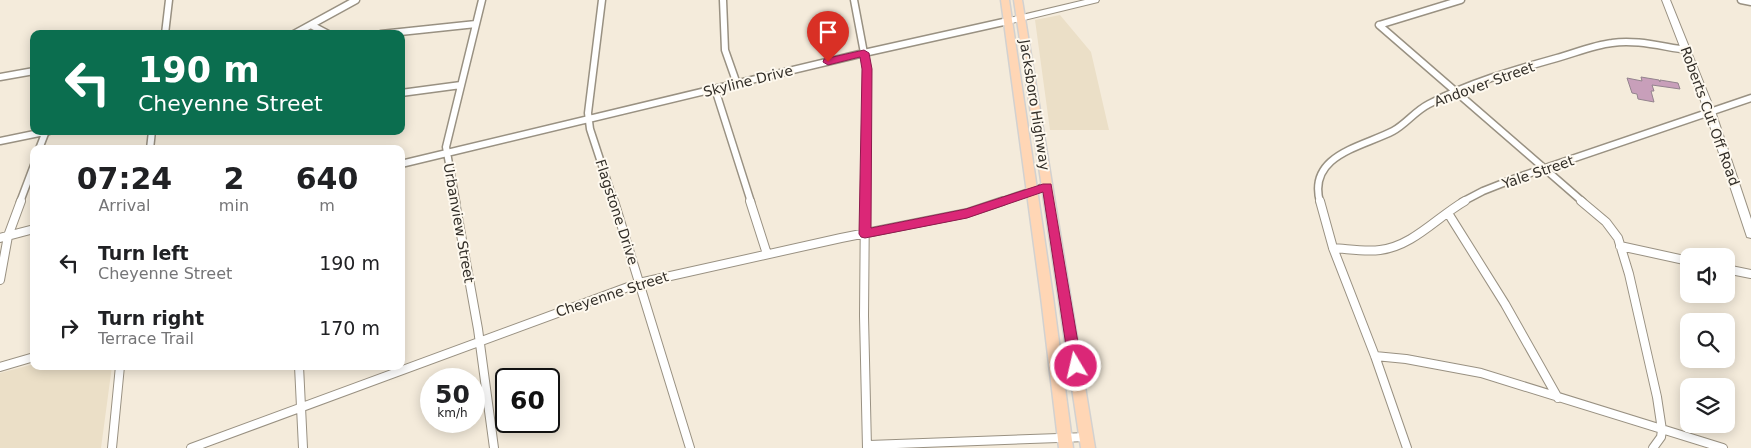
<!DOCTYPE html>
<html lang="en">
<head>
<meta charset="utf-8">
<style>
  :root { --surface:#fff; --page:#f6f6f6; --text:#202124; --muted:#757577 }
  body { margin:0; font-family:"DejaVu Sans",sans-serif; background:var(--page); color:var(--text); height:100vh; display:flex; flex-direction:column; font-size:19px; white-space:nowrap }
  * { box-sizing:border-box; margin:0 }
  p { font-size:16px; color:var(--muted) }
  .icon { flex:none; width:28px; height:28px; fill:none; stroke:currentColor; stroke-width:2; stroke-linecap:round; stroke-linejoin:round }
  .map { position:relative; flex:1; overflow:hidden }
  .panel { position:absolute; left:30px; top:145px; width:375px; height:225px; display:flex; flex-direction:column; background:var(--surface); border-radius:10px; box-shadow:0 2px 12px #0003 }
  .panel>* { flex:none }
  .guide { position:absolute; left:30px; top:30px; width:375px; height:105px; border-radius:10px; box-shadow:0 2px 12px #0003; background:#0b6e4f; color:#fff; overflow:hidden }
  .controls { position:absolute; left:1680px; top:248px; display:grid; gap:10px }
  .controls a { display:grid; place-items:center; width:55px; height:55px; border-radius:10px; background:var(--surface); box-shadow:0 2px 12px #0003; font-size:25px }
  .speed { position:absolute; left:420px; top:368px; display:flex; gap:10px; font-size:25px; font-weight:700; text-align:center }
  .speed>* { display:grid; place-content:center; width:65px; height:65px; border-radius:50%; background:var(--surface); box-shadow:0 2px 12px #0003; line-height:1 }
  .speed small { font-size:12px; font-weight:400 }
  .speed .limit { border:2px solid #111; border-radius:8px; background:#fff; color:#111 }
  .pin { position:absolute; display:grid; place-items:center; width:42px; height:42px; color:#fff; margin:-51px -21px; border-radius:50% 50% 50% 0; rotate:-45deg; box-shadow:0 0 5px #0007 }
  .pin .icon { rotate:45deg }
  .me { position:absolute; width:55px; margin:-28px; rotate:351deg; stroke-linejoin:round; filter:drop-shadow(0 0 4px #0008) }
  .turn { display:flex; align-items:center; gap:18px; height:105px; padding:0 25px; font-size:22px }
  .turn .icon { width:65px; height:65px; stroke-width:2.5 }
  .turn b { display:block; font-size:35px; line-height:42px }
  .eta { display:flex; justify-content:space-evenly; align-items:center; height:85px; text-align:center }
  .eta b { font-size:30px; font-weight:800; line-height:35px }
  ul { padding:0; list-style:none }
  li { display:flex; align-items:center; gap:15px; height:65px; padding:0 25px }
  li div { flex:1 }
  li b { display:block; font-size:19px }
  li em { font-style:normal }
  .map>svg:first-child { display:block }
  .built { fill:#ebdfc7 }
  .building { fill:#c89fba; stroke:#94848e }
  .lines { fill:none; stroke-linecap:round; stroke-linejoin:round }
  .street-far1-casing { stroke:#999182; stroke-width:9 }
  .street-casing { stroke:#999182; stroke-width:10 }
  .secondary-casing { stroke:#999182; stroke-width:2 }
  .primary-casing { stroke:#d2d1d0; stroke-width:3 }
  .street-far1 { stroke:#fff; stroke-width:6 }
  .street { stroke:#fff; stroke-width:8 }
  .secondary { fill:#fff; fill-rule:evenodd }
  .primary { fill:#ffd6b5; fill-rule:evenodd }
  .route { fill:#db2777; stroke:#8e194d }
  .labels { text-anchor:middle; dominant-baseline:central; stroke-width:4; stroke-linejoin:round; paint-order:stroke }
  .street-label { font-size:14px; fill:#322e28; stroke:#fef9ef }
</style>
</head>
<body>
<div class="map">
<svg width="1751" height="448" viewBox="0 0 1751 448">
  <rect width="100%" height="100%" fill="#f4ebdb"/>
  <path class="built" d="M 1060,15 L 1091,52 L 1109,130 L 1050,130 L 1035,20 Z
    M 34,364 L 34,366 L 112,366 L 101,448 L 0,448 L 0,373 Z"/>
  <path class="building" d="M 1641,77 L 1659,80 L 1660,82 L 1660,80 L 1678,83 L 1680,89 L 1652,85 L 1654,91 L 1651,91 L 1654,102 L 1638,99 L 1637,94 L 1632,93 L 1627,78 L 1642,81 Z"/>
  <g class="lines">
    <defs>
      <path id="street-far1" d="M 602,0 L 588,113 L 590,129 L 614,202
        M 723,0 L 725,50 L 737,84
        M 854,0 L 867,69 L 865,202
        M 1741,0 L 1751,2
        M 311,25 L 328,34
        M 1379,25 L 1583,202
        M 1379,25 L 1461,0
        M 165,34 L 169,0
        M 294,34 L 356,0
        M 381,34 L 476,24
        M 0,77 L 34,71
        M 715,89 L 751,202
        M 401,93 L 461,85
        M 0,141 L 49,131
        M 39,149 L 46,131
        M 150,149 L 152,131
        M 401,164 L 864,53 L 1008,21
        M 20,202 L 34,165
        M 456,202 L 446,147 L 482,0
        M 1000,202 L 1047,186
        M 1320,202 C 1307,155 1362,147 1393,131 C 1406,124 1415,111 1429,104 C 1469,83 1514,70 1557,58 C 1575,53 1594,45 1612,43 C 1636,39 1663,47 1687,50
        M 1462,202 L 1483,191 L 1516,178 L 1751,98"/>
      <path id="street" d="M 455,201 L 478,329 L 494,448
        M 614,201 L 690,448
        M 750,201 L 767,254
        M 865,201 L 864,316 L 867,448
        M 1320,201 L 1333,248 L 1375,356 L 1407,448
        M 1581,201 L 1606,222 L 1618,238 L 1629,274 L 1657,397 L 1662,430 L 1661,437 L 1653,448
        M 1448,213 L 1505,304 L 1558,398
        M 0,238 L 34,229
        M 1620,246 L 1689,261
        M 1333,248 C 1349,249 1365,252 1380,250 C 1413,246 1437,217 1465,201
        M 1726,269 L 1751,274
        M 0,280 L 8,236 L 21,201
        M 1375,356 L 1406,359 L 1481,373 L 1723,448
        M 299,366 L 303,448
        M 0,367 L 34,357
        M 869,445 L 1087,437
        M 112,448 L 120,366
        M 191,448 L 639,283 L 841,238 L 967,213 L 1003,201"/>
      <path id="secondary" d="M 1085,0 L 1099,0 L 1098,2 L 1008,24 L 1004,21 L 1005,19 Z
        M 1662,0 L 1670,0 L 1716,114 L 1751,219 L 1751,238 L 1747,237 L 1706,114 Z"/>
      <path id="primary" d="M 1001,0 L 1009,0 L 1053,297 L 1073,448 L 1059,448 L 1041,297 Z
        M 1014,0 L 1022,0 L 1095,448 L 1081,448 Z"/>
    </defs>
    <use href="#street-far1" class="street-far1-casing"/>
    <use href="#street" class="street-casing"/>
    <use href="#secondary" class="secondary-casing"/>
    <use href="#primary" class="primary-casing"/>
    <use href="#street-far1" class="street-far1"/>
    <use href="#street" class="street"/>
    <use href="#secondary" class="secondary"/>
    <use href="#primary" class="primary"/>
  </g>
  <path class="route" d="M 864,50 L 869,53 L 872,69 L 871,228 L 966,209 L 1043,184 L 1051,184 L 1082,366 L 1080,369 L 1076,371 L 1071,369 L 1069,366 L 1043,192 L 967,218 L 865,238 L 861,237 L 859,234 L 862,69 L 860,57 L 828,65 L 823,62 L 824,59 Z"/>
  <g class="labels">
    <g class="street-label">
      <text transform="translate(748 81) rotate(-14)">Skyline Drive</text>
      <text transform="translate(1484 84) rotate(-20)">Andover Street</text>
      <text transform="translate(1035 105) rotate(81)">Jacksboro Highway</text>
      <text transform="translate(1710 116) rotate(70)">Roberts Cut Off Road</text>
      <text transform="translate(1538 172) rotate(-19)">Yale Street</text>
      <text transform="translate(617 212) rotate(72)">Flagstone Drive</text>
      <text transform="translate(459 223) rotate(80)">Urbanview Street</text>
      <text transform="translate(612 294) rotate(-18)">Cheyenne Street</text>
    </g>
  </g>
</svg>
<div class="controls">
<a><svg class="icon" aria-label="sound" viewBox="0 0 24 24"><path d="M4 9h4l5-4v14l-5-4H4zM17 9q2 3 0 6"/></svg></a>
<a><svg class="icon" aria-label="search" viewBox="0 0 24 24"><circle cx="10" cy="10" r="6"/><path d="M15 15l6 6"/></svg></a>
<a><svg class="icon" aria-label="layers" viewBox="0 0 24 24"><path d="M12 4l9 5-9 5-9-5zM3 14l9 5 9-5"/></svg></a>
</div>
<div class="speed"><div>50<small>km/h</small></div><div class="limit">60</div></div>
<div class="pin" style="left:828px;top:62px;background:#d93025"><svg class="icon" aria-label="arrive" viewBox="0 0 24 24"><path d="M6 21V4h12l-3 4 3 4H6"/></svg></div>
<svg class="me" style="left:1076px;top:366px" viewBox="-20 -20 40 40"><circle r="17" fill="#db2777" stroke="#fff" stroke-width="3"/><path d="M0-11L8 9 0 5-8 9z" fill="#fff"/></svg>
<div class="guide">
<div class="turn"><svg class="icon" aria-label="left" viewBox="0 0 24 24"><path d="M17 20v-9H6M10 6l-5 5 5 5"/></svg><div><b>190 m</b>Cheyenne Street</div></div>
</div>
<section class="panel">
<div class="eta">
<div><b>07:24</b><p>Arrival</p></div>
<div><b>2</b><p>min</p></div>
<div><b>640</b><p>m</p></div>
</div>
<ul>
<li><svg class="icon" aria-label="left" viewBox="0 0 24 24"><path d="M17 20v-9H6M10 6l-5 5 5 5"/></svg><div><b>Turn left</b><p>Cheyenne Street</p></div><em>190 m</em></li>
<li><svg class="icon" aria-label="right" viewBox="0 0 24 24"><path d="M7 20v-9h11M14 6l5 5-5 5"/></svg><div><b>Turn right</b><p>Terrace Trail</p></div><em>170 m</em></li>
</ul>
</section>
</div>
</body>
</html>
